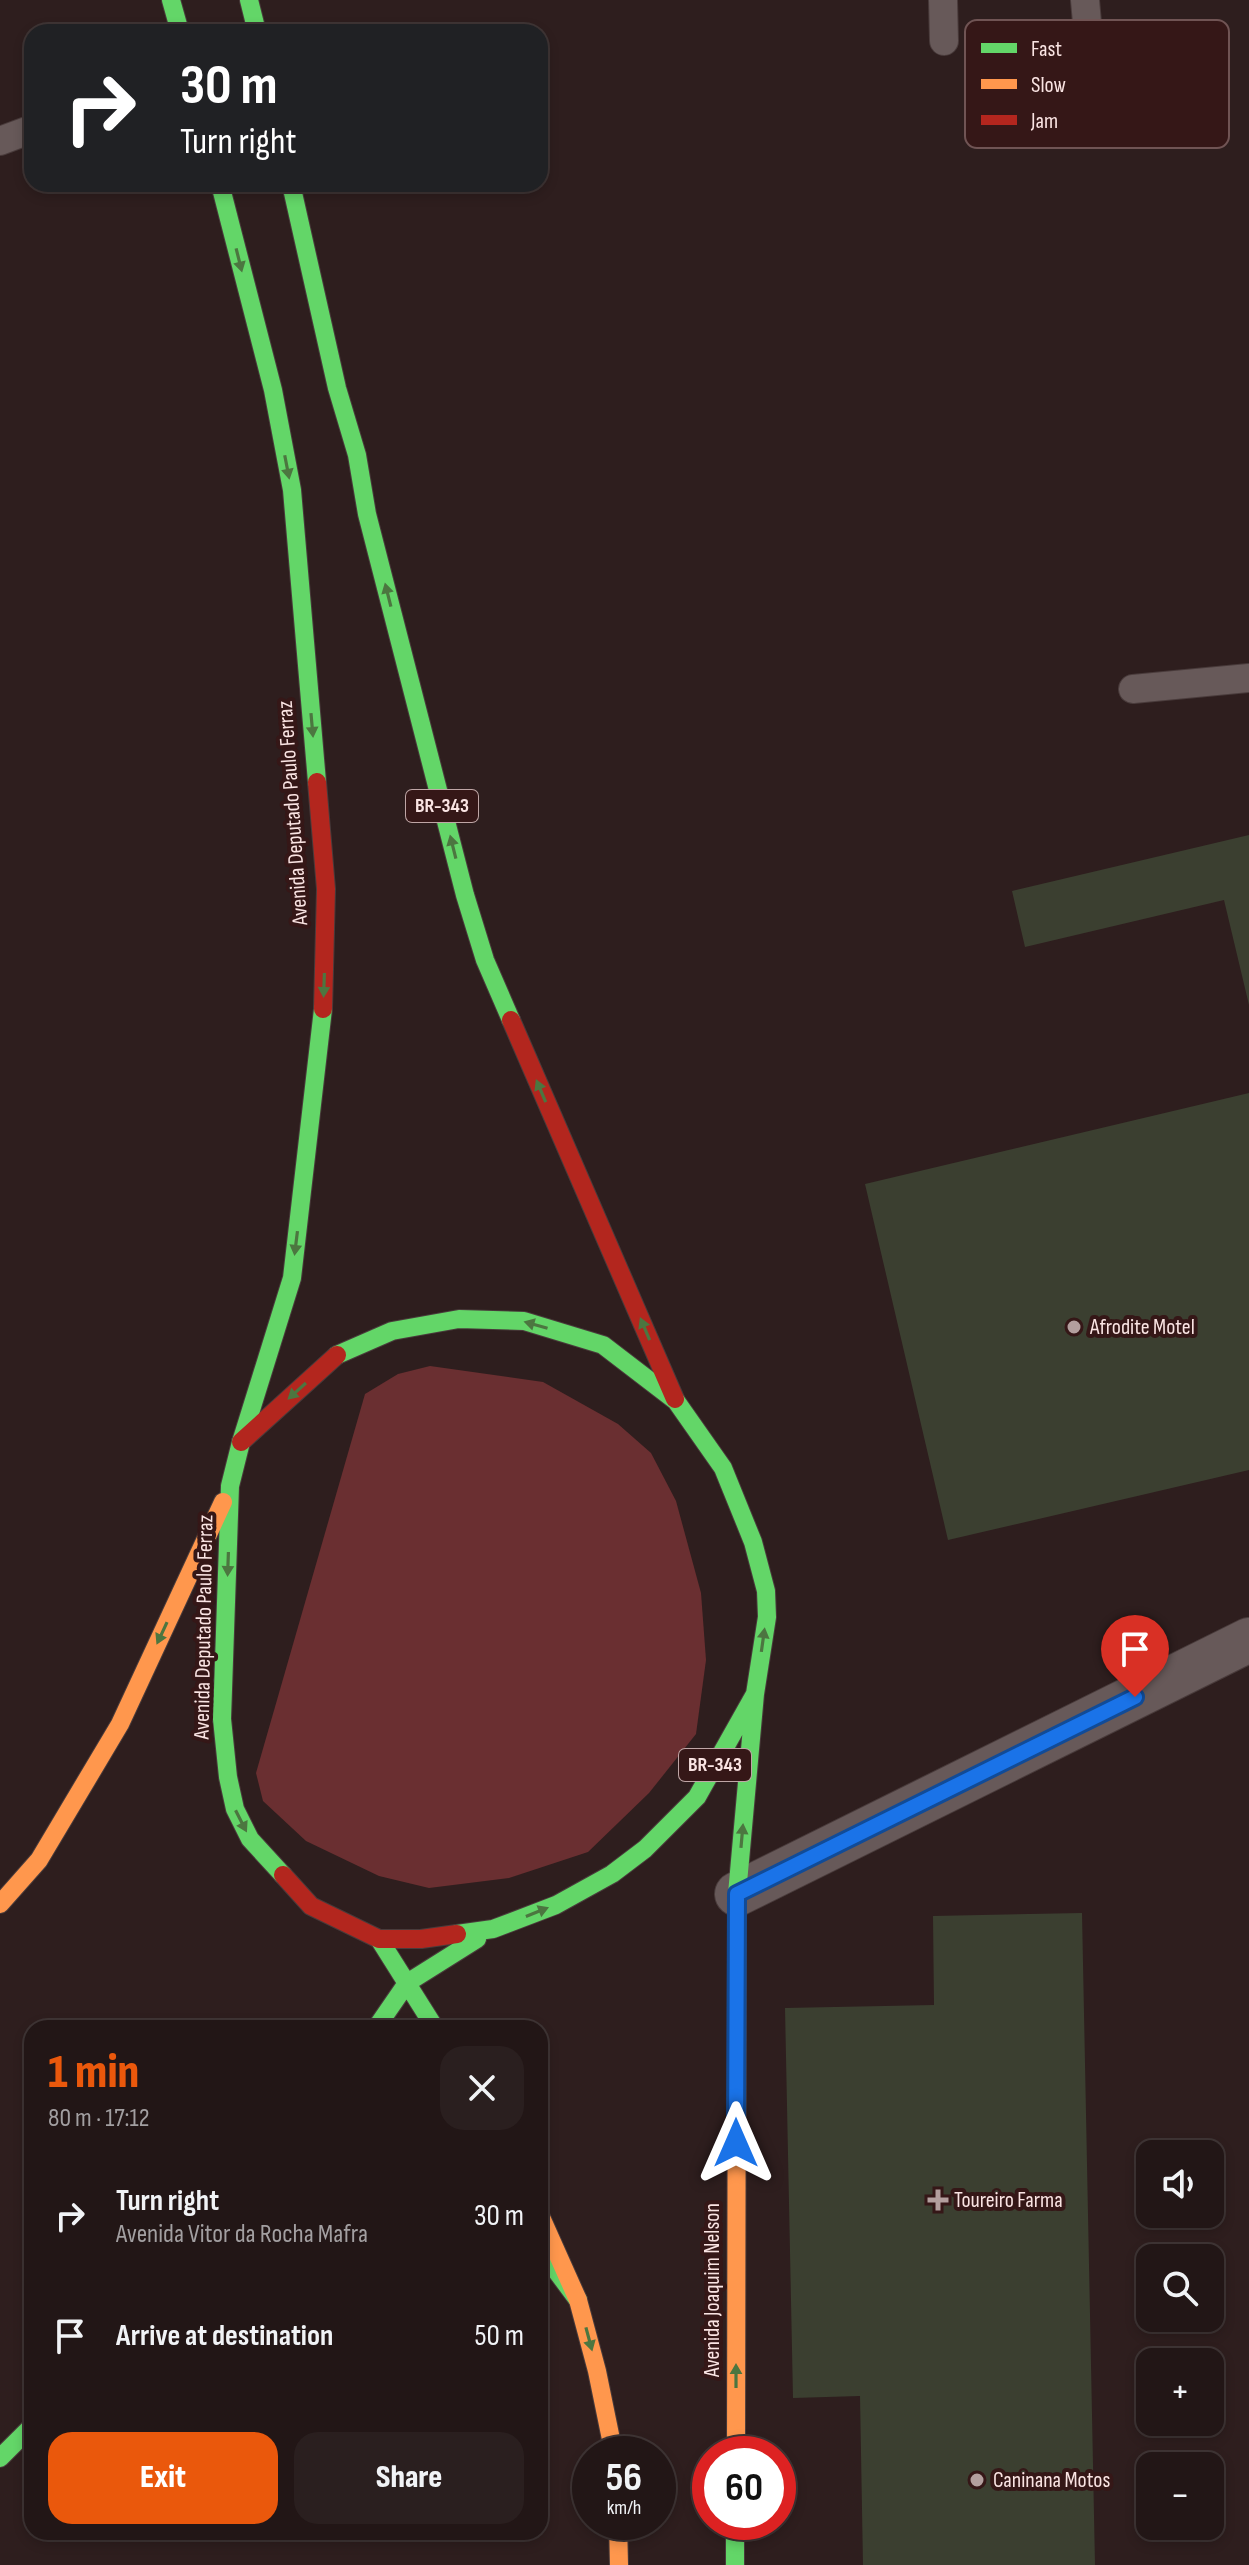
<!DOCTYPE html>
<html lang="en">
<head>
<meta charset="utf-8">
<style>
  :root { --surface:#221616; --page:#2a1f1f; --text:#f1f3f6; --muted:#a29fa1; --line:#3f3535; --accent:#ea580c }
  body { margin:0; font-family:"Sofia Sans Condensed",sans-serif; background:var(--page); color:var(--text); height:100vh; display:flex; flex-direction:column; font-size:30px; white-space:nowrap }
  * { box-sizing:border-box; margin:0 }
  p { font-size:26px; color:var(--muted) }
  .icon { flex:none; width:44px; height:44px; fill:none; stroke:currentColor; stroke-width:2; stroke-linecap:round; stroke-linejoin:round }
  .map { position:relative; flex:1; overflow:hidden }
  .sheet { position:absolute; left:24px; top:2020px; width:524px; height:520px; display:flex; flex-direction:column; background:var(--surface); border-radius:24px; box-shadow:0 4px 12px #0003,0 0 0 2px var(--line) }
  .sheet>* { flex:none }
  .guide { position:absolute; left:24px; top:24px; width:524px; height:168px; border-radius:24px; box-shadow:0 4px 12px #0003,0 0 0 2px var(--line); background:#202124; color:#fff; overflow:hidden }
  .controls { position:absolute; left:1136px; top:2140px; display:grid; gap:16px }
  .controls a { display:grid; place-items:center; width:88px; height:88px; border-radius:16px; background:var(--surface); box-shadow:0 4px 12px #0003,0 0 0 2px var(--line); font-size:40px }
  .speed { position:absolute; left:572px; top:2436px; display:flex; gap:16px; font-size:40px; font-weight:700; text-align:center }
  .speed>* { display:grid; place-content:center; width:104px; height:104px; border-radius:50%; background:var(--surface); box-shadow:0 4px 12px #0003,0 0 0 2px var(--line); line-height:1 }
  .speed small { font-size:20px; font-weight:400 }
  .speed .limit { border:12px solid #d22; background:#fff; color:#111 }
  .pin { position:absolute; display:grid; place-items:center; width:68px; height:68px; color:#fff; margin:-82px -34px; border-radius:50% 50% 50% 0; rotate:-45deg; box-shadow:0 0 8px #0007 }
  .pin .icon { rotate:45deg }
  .me { position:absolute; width:88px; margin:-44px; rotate:0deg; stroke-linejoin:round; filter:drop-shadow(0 0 6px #0008) }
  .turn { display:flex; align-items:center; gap:28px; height:168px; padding:0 24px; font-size:36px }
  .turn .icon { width:104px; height:104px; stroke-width:2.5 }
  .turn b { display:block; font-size:56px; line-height:68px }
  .round { display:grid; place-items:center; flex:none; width:84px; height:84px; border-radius:24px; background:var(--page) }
  .head { display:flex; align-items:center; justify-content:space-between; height:136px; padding:0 24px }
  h1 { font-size:48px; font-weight:800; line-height:60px; color:var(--accent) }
  .primary-button { display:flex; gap:16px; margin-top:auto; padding:16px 24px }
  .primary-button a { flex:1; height:92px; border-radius:24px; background:var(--accent); color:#fff; font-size:32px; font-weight:800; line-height:92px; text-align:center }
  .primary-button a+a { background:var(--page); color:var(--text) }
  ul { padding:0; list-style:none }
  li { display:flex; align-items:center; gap:24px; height:120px; padding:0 24px }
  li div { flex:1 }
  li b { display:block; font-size:30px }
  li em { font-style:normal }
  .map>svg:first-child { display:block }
  .green { fill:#6a2f31 }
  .building { fill:#3b3f30 }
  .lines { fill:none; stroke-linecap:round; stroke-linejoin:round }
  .lane-casing { stroke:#493b3b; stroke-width:30 }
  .street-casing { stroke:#493b3b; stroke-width:46 }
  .fast-casing { stroke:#493b3b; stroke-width:20 }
  .slow-casing { stroke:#493b3b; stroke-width:20 }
  .jam-casing { stroke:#493b3b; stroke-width:20 }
  .lane { stroke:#675959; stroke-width:28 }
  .street { stroke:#675959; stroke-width:44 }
  .fast { stroke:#63d668; stroke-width:18 }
  .slow { stroke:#ff974d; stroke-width:18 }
  .jam { stroke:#b3261e; stroke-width:18 }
  .oneway { fill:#4c7640 }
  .route-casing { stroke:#114b97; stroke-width:20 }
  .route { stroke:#1a73e8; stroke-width:14 }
  .poi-dot { fill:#b39f9e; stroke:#351717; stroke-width:3 }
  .labels { text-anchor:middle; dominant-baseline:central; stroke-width:8; stroke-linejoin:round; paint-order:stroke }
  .shield { fill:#351717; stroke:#bfa6a6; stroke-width:2 }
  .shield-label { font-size:20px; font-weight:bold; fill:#fae4e3 }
  .street-label { font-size:22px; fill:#fae4e3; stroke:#351717 }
  .poi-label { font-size:22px; fill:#fae4e3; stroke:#351717; text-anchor:start }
  .key { fill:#351717; stroke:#705454; stroke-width:2 }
  .key-label { font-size:22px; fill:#fae4e3 }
</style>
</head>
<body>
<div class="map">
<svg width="1249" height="2565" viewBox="0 0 1249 2565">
  <rect width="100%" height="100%" fill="#2e1e1e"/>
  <path class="green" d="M 430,1366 L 543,1382 L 618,1424 L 651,1453 L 676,1501 L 701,1593 L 706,1660 L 696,1734 L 649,1793 L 588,1852 L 509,1878 L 429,1888 L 379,1876 L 306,1841 L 263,1801 L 256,1773 L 365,1394 L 398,1374 Z"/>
  <path class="building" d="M 1249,835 L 1249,1005 L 1224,900 L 1025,947 L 1012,891 Z
    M 1249,1093 L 1249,1470 L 948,1540 L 865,1184 Z
    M 1082,1913 L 1095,2565 L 863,2565 L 860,2396 L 793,2398 L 785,2008 L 934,2005 L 933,1916 Z"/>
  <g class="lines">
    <defs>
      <path id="lane" d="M 943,0 L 944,41
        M 1085,0 L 1088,34
        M 0,141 L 32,129
        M 1133,689 L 1249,678"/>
      <path id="street" d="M 737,1894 L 1249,1640"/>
      <path id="fast" d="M 171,0 L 180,32
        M 249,0 L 257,32
        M 220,184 L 273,390 L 292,490 L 317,782
        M 291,184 L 337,388 L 357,455 L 367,514 L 465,895 L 485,960 L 511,1020
        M 337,1355 L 392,1331 L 459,1319 L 524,1321 L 603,1345 L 676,1401 L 723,1468 L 753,1542 L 766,1591 L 767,1617 L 755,1694 L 697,1797 L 645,1849 L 612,1874 L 556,1905 L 493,1929 L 457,1934
        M 283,1875 L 250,1839 L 235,1809 L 228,1777 L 222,1719 L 230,1486 L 241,1442 L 292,1278 L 323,1009
        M 379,1939 L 435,2028
        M 737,1950 L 737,1894 L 755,1694
        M 376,2028 L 407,1983 L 477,1939
        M 540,2249 L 578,2300
        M 0,2458 L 32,2426
        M 735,2522 L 735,2565"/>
      <path id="slow" d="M 0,1904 L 39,1860 L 120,1724 L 223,1502
        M 540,2215 L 578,2300 L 597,2371 L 614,2454
        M 736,2454 L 737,1950
        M 618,2522 L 619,2565"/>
      <path id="jam" d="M 317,782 L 326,889 L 323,1009
        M 511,1020 L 675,1399
        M 241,1442 L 337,1355
        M 283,1875 L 311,1906 L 379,1939 L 421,1939 L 457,1934"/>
    </defs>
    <use href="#lane" class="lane-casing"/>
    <use href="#street" class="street-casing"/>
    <use href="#fast" class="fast-casing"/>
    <use href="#slow" class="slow-casing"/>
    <use href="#jam" class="jam-casing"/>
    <use href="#lane" class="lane"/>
    <use href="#street" class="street"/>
    <use href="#fast" class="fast"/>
    <use href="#slow" class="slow"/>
    <use href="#jam" class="jam"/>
  </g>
  <defs><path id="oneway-solid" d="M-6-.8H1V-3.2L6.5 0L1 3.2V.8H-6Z" transform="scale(2)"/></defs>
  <g class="oneway">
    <use href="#oneway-solid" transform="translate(239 260) rotate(76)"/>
    <use href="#oneway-solid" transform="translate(287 467) rotate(79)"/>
    <use href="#oneway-solid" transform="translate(388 595) rotate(-104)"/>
    <use href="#oneway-solid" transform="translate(312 725) rotate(85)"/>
    <use href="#oneway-solid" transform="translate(453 847) rotate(-104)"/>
    <use href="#oneway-solid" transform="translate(324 985) rotate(92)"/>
    <use href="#oneway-solid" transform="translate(541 1091) rotate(-113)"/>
    <use href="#oneway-solid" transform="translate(296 1243) rotate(97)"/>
    <use href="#oneway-solid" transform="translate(536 1325) rotate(-164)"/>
    <use href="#oneway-solid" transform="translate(645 1329) rotate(-113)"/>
    <use href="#oneway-solid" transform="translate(297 1391) rotate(138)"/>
    <use href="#oneway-solid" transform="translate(228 1564) rotate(92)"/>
    <use href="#oneway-solid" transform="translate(162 1633) rotate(115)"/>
    <use href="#oneway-solid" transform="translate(763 1640) rotate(-82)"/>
    <use href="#oneway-solid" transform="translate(241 1821) rotate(63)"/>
    <use href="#oneway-solid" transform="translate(742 1836) rotate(-85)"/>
    <use href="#oneway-solid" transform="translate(537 1912) rotate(-22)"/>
    <use href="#oneway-solid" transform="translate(589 2339) rotate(75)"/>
    <use href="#oneway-solid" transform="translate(736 2376) rotate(-90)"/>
  </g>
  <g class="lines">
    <defs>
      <path id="route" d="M 736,2143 L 737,1894 L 1135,1697"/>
    </defs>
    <use href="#route" class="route-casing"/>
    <use href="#route" class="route"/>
  </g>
  <g class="poi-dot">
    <circle cx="1074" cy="1327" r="8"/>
    <path d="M934 2188h8v8h8v8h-8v8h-8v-8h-8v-8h8z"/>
    <circle cx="977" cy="2480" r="8"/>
  </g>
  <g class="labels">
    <g class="shield">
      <rect x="406" y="790" width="72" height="32" rx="6"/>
      <rect x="679" y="1749" width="72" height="32" rx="6"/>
    </g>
    <g class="shield-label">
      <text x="442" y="806">BR-343</text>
      <text x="715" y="1765">BR-343</text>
    </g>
    <g class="street-label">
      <text transform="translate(293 813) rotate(-94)">Avenida Deputado Paulo Ferraz</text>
      <text transform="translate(204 1627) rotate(-89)">Avenida Deputado Paulo Ferraz</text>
      <text transform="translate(712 2290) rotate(-90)">Avenida Joaquim Nelson</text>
    </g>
    <g class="poi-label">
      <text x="1090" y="1327">Afrodite Motel</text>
      <text x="954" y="2200">Toureiro Farma</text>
      <text x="993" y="2480">Caninana Motos</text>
    </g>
  </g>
  <rect x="965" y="20" width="264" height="128" rx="12" class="key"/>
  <rect x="981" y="43" width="36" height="10" fill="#63d668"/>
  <rect x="981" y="79" width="36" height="10" fill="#ff974d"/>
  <rect x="981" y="115" width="36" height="10" fill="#b3261e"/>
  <g class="key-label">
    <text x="1031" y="56">Fast</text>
    <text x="1031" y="92">Slow</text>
    <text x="1031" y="128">Jam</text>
  </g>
</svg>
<div class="controls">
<a><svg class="icon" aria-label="sound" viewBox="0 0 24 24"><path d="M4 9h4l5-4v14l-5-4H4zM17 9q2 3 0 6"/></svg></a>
<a><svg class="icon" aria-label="search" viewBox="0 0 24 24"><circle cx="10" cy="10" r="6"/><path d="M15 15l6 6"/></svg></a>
<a>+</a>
<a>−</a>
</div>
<div class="speed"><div>56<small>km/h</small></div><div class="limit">60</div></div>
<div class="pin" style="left:1135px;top:1697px;background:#d93025"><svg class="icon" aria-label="arrive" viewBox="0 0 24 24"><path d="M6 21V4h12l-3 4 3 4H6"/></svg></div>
<svg class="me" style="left:736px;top:2143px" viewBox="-20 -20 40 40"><path d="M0-17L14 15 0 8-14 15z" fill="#1a73e8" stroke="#fff" stroke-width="4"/></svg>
<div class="guide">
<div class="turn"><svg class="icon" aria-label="right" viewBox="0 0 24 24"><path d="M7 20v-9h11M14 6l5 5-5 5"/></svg><div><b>30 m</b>Turn right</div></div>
</div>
<section class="sheet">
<div class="head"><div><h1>1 min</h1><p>80 m · 17:12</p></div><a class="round"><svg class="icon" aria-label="close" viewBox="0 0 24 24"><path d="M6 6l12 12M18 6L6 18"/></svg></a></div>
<ul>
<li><svg class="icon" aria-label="right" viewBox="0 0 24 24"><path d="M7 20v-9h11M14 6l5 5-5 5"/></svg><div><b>Turn right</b><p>Avenida Vitor da Rocha Mafra</p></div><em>30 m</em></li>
<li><svg class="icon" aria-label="arrive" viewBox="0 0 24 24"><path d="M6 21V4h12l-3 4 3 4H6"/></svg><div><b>Arrive at destination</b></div><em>50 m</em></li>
</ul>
<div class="primary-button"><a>Exit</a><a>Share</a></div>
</section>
</div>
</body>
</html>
